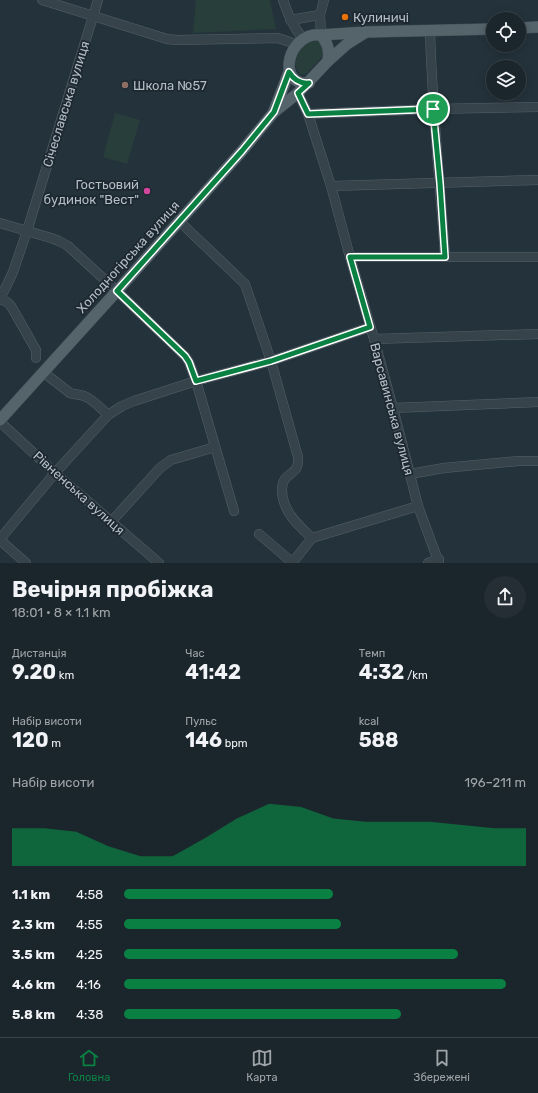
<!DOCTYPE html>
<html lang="uk">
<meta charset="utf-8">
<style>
:root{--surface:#1b262c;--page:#242e34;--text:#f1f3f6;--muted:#a0a5a9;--line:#394348;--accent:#0b8043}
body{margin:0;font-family:Rubik,sans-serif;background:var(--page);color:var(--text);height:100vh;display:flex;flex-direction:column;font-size:15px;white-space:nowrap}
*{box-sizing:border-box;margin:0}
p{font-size:13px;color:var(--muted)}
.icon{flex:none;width:22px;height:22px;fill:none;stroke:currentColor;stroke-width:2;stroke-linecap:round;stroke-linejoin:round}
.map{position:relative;height:563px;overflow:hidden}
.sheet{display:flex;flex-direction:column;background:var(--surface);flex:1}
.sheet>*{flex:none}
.fabs{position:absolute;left:486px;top:12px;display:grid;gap:8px}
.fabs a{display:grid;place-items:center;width:40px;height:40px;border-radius:50%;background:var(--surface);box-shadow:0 2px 10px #0003,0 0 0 1px var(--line);font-size:20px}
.pin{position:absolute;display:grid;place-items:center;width:34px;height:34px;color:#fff;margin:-17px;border:2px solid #fff;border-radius:50%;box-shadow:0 1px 4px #0007}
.round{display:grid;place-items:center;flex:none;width:42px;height:42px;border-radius:21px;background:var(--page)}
.headline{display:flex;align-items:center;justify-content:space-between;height:68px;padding:0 12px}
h1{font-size:22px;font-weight:700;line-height:30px}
.stats{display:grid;grid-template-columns:repeat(3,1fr);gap:6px;height:68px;padding:4px 12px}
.stats div{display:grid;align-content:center}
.stats b{font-size:20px;font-weight:700}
.stats small{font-size:11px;font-weight:400}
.stats p{font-size:11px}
.chart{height:112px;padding:8px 12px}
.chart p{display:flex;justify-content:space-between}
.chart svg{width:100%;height:72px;margin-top:4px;fill:var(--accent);opacity:.7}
ul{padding:0 12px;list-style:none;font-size:13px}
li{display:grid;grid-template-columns:64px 48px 1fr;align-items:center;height:30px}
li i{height:10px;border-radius:5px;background:var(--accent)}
.menu{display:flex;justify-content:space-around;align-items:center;height:56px;border-top:1px solid var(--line);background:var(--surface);font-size:11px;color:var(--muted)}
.menu a{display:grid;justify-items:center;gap:2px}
.menu .current{color:var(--accent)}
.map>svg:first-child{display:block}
.green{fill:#273e3b}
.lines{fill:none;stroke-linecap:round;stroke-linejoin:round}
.minor-casing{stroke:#556169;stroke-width:10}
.major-casing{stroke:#434f57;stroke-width:12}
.minor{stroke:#37434b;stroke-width:9}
.major{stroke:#55636b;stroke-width:11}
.route-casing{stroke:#fff;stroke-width:8}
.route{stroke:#0b8043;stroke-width:5}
.food-dot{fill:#e8710a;stroke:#1d2830;stroke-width:1.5}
.education-dot{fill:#8d6e63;stroke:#1d2830;stroke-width:1.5}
.hotel-dot{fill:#d1479c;stroke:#1d2830;stroke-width:1.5}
.labels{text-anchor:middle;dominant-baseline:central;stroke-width:3.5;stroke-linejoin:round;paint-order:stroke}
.poi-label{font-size:13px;fill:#b3bec7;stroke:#1d2830;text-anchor:start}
.street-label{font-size:13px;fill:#b3bec7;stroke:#1d2830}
</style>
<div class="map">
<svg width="538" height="563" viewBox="0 0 538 563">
<rect width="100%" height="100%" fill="#24323b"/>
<g class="green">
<polygon points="196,0 270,0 276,29 193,33"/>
<polygon points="318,39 324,45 324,55 307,73 304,75 300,74 296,68 295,63 300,49 308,41"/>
<polygon points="115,113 140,120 127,164 103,157"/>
</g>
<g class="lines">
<g class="minor-casing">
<g id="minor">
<polyline points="42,0 167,39 177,40 278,38 290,42 296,45"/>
<path d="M283,0C288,14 293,27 303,39"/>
<polyline points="290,20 320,15"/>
<path d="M430,31C432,106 440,182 445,257"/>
<polyline points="321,35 320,15 324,0"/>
<polyline points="298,93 308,114 331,186 350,257 374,339 393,408 418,506 439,563"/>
<polyline points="308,114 433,109 538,107"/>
<polyline points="331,186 538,180"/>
<path d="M179,221L245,284L271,361L298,457C299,472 293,470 285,479C282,483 282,487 282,491C283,512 298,525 312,538"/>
<polyline points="0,223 51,238 59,241 68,246 117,291 185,356 189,362 196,381 234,511"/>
<polyline points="350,257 538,257"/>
<polyline points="0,297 5,289 13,272 27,231 98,0"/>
<polyline points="0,299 7,302 11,306 36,350 36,358"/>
<polyline points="374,339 538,334"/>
<path d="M43,372L70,393C75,395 79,394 84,396C91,398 102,409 108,415"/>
<polyline points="393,408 538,402"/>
<polyline points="0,422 55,473 159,563"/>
<polyline points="410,474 444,468 519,461 538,461"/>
<polyline points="111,522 160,468 171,460 215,447"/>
<polyline points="259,534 293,563"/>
<polyline points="0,539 55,473 108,415 122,406 134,401 196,381 271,361 370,327"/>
<polyline points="0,540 26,563"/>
<polyline points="292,563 312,538 418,506"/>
<polyline points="428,563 439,559"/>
</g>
</g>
<g class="major-casing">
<g id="major">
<polyline points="519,28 538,27"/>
<path d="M321,35C328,44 330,50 328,61"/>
<path d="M309,83C275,86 288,31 321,35L366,32L493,29"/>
<polyline points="274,111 289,72"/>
<polyline points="0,420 117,291 242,151 274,112 298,93 328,61 347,44 366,32"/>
</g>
</g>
<use href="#minor" class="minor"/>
<use href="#major" class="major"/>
</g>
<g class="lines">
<g class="route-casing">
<path id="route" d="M289,72C294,80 300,84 309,83L298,93L308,114L433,109L440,183L445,257H350L370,327L271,361L196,381L189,362L185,356L117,291L242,151L274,112Z"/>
</g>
<use href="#route" class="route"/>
</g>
<circle class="food-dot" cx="345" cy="17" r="4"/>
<circle class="education-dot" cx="125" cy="85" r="4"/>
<circle class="hotel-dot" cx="147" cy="191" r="4"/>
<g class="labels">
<g class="poi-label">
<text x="353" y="17">Кулиничі</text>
<text x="133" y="85">Школа №57</text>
<text x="139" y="184" text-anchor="end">Гостьовий<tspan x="139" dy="15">будинок "Вест"</tspan></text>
</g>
<g class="street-label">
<text transform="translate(66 104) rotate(-73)">Січеславська вулиця</text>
<text transform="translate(128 257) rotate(-48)">Холодногірська вулиця</text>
<text transform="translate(392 409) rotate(75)">Варсавинська вулиця</text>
<text transform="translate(79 493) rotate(42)">Рівненська вулиця</text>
</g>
</g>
</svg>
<div class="fabs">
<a><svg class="icon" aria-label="locate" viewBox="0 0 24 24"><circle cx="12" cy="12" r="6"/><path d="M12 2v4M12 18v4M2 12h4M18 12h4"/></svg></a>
<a><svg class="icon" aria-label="layers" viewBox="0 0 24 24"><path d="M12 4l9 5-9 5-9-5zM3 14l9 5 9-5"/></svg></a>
</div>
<div class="pin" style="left:433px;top:109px;background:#1e9e55"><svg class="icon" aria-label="arrive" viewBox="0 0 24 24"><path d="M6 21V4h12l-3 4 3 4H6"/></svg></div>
</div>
<section class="sheet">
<div class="headline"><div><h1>Вечірня пробіжка</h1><p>18:01 · 8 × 1.1 km</p></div><a class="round"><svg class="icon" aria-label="share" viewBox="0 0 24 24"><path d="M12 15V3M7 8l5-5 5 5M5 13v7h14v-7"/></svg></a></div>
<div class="stats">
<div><p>Дистанція</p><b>9.20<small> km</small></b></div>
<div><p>Час</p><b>41:42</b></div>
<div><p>Темп</p><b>4:32<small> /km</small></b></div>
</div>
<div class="stats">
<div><p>Набір висоти</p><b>120<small> m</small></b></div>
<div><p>Пульс</p><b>146<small> bpm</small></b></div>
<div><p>kcal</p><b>588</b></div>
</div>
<div class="chart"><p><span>Набір висоти</span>196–211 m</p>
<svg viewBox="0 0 160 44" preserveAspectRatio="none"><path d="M0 44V21L10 21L20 23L30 32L40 38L50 38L60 27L70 15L80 6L90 8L100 15L110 17L120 17L130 17L140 19L150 21L160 21V44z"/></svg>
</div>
<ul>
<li><b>1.1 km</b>4:58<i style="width:52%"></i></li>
<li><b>2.3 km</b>4:55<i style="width:54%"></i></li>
<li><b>3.5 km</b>4:25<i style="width:83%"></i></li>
<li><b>4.6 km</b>4:16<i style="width:95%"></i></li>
<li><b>5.8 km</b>4:38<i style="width:69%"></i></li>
</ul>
</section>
<nav class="menu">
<a class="current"><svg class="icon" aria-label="home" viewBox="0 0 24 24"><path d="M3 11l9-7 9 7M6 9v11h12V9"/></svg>Головна</a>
<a><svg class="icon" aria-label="map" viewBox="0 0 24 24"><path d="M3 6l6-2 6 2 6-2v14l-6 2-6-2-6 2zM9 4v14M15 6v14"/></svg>Карта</a>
<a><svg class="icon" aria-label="saved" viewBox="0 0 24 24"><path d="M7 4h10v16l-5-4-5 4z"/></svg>Збережені</a>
</nav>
